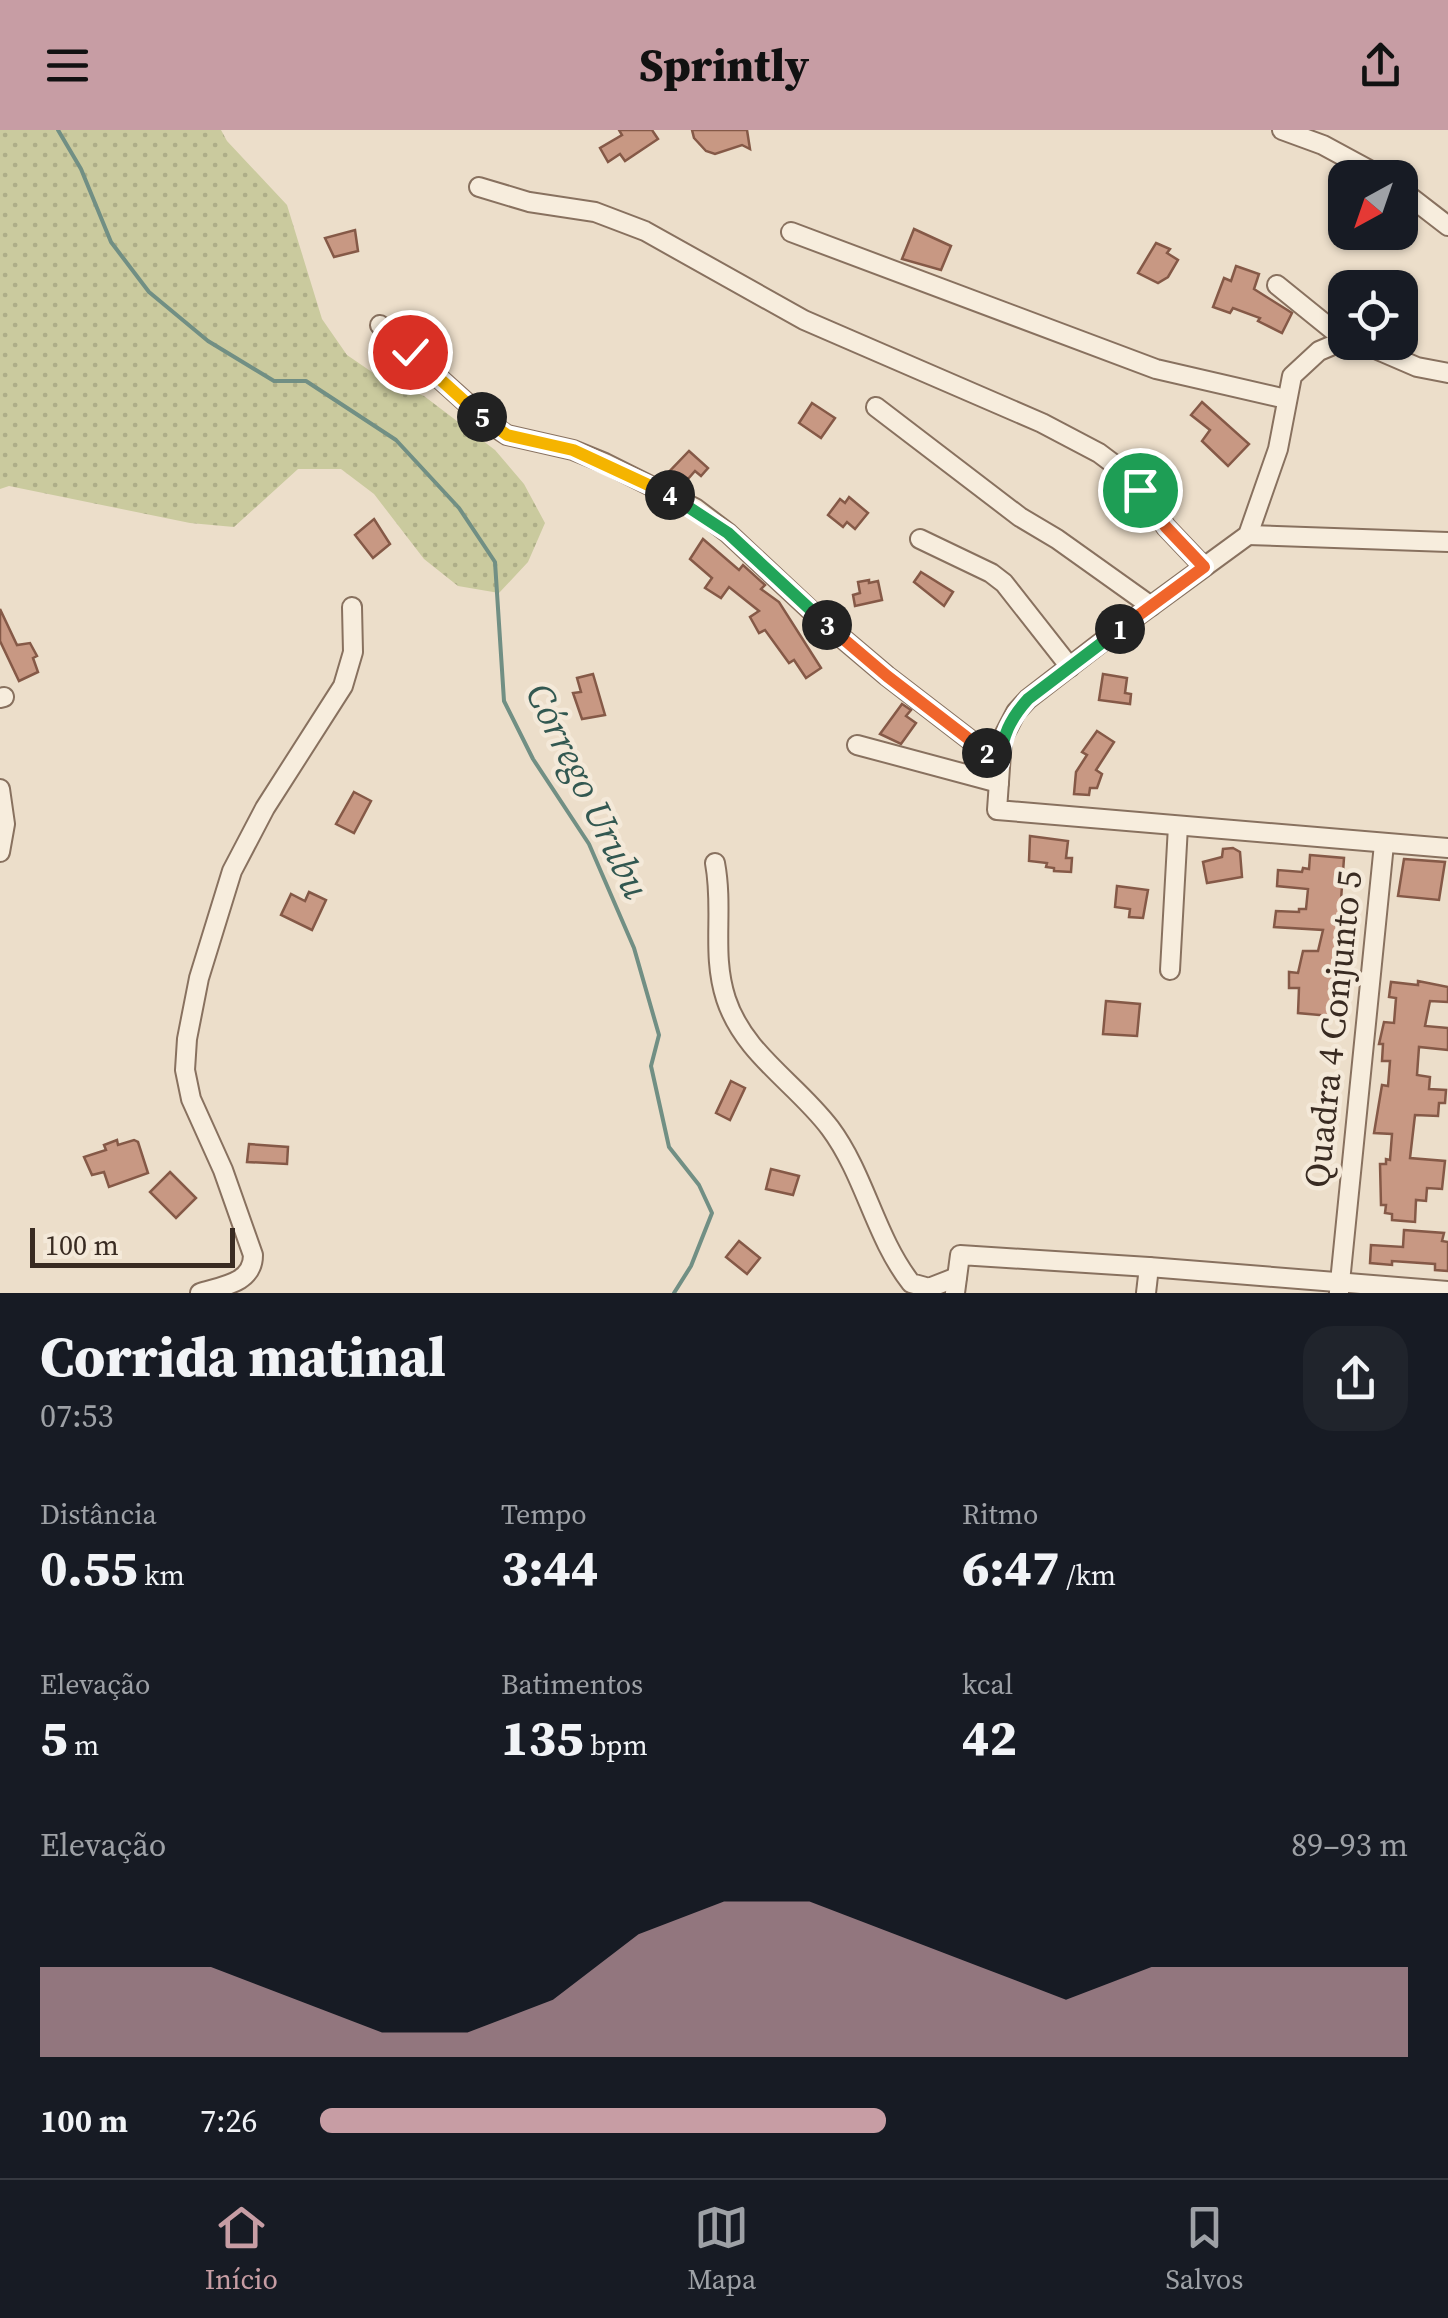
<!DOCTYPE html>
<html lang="pt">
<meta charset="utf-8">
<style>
:root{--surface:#171b24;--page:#20242c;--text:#f1f3f6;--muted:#9ea1a6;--line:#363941;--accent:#c79da4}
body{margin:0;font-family:"Source Serif 4",serif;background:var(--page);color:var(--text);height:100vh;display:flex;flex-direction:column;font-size:38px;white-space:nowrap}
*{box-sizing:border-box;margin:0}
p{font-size:32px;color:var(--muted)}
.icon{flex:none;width:55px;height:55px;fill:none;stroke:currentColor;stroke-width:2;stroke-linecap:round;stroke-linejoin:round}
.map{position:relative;height:1163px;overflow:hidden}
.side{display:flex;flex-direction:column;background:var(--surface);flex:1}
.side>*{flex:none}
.needle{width:65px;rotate:220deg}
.tools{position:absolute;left:1328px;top:30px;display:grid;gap:20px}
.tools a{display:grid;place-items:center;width:90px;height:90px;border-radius:20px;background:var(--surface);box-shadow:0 2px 8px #0004;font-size:50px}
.scale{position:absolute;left:30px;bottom:25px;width:205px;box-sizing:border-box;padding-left:10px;border:5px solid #392b22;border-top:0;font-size:28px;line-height:35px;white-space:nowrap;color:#392b22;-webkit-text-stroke:8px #f4e9d9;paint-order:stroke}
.pin{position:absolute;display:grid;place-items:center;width:85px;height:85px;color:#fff;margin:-42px;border:5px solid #fff;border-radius:50%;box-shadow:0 2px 10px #0007}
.km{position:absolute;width:50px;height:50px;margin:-25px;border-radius:50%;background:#222;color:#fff;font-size:28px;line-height:50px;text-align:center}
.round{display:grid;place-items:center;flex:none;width:105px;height:105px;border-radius:30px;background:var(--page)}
.head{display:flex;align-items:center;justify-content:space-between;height:170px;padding:0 40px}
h1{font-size:55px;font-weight:800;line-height:75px}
.stats{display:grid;grid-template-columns:repeat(3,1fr);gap:15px;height:170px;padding:10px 40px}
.stats div{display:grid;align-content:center}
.stats b{font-size:50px;font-weight:800}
.stats small{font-size:28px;font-weight:400}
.stats p{font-size:28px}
.chart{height:280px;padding:20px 40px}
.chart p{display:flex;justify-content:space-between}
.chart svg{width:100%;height:180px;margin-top:10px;fill:var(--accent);opacity:.7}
ul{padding:0 40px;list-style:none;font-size:32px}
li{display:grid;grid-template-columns:160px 120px 1fr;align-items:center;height:75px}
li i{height:25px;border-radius:12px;background:var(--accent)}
header{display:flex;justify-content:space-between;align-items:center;height:130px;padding:0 40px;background:var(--accent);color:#111;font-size:45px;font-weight:800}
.dock{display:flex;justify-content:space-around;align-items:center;height:140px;border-top:2px solid var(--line);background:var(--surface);font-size:28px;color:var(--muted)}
.dock a{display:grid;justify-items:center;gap:5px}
.dock .active{color:var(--accent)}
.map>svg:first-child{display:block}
.grass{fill:url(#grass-dots)}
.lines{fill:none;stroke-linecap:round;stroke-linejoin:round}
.stream{stroke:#718f84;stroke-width:4}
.building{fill:#c89883;stroke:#855947;stroke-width:2.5}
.minor-casing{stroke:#88715f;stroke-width:22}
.minor{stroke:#f7eddd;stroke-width:18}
.split-1-casing{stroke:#fff;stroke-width:20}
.split-2-casing{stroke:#fff;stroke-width:20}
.split-3-casing{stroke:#fff;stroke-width:20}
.split-4-casing{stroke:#fff;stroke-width:20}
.split-5-casing{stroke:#fff;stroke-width:20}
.split-6-casing{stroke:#fff;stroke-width:20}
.split-1{stroke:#f0652b;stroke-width:12}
.split-2{stroke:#22a559;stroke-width:12}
.split-3{stroke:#f0652b;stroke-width:12}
.split-4{stroke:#22a559;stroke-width:12}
.split-5{stroke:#f5b400;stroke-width:12}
.split-6{stroke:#f5b400;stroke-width:12}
.labels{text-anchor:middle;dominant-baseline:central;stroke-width:9;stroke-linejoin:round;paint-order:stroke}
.street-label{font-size:35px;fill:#392b22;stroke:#f4e9d9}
.water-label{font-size:38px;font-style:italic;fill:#325851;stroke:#f4e9d9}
</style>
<header><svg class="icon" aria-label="menu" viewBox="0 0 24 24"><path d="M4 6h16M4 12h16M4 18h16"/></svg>Sprintly<svg class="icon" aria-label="share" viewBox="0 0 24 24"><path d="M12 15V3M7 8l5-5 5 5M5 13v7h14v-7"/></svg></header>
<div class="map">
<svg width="1448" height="1163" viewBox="0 0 1448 1163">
<defs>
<pattern id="grass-dots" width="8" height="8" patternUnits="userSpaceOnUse" patternTransform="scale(2.5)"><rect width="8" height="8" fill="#caca9e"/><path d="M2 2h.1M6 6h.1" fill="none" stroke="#aeae88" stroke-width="1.8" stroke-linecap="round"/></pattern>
</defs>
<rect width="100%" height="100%" fill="#ecdeca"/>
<polygon class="grass" points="0,0 221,0 227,11 287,75 322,189 347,225 385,251 424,266 495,320 524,354 545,393 528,432 499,463 458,456 424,429 374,364 341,339 298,339 234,397 190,393 9,356 0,359"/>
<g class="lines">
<polyline class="stream" points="58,0 81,39 111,112 149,162 208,211 274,251 306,251 396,310 459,378 495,432 504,571 533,629 589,714 634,818 659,905 651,936 669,1017 699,1055 712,1083 691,1136 674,1163"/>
</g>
<g class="building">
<polygon points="619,0 652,0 658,9 625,31 620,24 608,32 600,18 622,5"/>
<polygon points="692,0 747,0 750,19 742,15 715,24 706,21 694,8"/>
<polygon points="914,99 951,116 941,140 902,129"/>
<polygon points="355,100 358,121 334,127 325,108"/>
<polygon points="1156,113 1170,119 1167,123 1178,130 1168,147 1158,153 1138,143"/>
<polygon points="1236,136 1259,144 1254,159 1292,183 1282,203 1258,191 1260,188 1233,178 1230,183 1213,177 1224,148 1231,151"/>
<polygon points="1202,272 1249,314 1228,336 1202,311 1210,300 1191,285"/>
<polygon points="812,273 835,288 821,308 799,293"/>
<polygon points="689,321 708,338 701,346 695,341 681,357 666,345"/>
<polygon points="849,367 868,383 855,399 847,392 843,397 828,385 840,369 845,373"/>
<polygon points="374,389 390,414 373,428 355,405"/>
<polygon points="703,409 739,440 743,435 765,455 761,459 779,472 821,538 806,548 794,530 789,533 765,500 759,503 750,487 759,481 729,457 721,468 705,458 712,448 690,429"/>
<polygon points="921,442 953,462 944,476 914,452"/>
<polygon points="869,450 869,453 878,451 882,470 855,476 853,465 860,463 858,452"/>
<polygon points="0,479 17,515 30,513 37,526 33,528 38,542 19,551 0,511"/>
<polygon points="593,544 605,585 582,589 573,563 581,562 577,548"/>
<polygon points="1103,544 1127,548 1125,563 1131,564 1130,574 1099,570"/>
<polygon points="902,574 911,580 906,586 916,593 901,614 880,604"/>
<polygon points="1097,601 1114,612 1096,640 1102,644 1097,658 1090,658 1089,665 1074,664 1076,642 1087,625 1082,622"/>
<polygon points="354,662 371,671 354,703 336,694"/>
<polygon points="1030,706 1068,711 1066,728 1072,728 1071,742 1054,741 1054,738 1046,737 1047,733 1029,731"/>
<polygon points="1233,718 1240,722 1242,747 1207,753 1203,732 1222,727 1223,719"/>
<polygon points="1310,725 1344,728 1335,854 1340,855 1338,867 1331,867 1330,886 1298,883 1299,858 1289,858 1289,842 1298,843 1303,821 1318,821 1323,800 1274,797 1276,781 1299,782 1299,779 1306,779 1308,759 1277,756 1278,740 1302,742 1303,738 1309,739"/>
<polygon points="1404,729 1445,732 1439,770 1398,766"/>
<polygon points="1117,756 1148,760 1143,788 1129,787 1130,779 1115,777"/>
<polygon points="309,762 326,770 312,800 281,785 291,764 305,771"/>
<polygon points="1418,851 1448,857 1448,872 1430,871 1425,896 1448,898 1448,920 1419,917 1417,945 1430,947 1429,959 1446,960 1445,973 1439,973 1438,986 1415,985 1410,1028 1445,1031 1442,1059 1427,1058 1426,1071 1416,1070 1415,1092 1392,1090 1392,1084 1385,1083 1386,1075 1381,1075 1380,1034 1386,1034 1386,1029 1390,1030 1392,1004 1374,1003 1382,955 1388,956 1390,931 1382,931 1383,914 1379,914 1384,892 1394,893 1396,868 1389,867 1391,852 1418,855"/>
<polygon points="1106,871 1140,874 1137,906 1103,904"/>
<polygon points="731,951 745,958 730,990 716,983"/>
<polygon points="117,1010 118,1015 134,1010 138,1012 148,1043 109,1057 104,1042 92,1045 84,1027 106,1020 104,1015"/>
<polygon points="249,1014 288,1017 287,1034 247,1032"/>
<polygon points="771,1039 799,1046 793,1065 766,1059"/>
<polygon points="170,1042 196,1068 176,1088 150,1062"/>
<polygon points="1404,1100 1444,1103 1442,1111 1448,1112 1448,1141 1435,1140 1435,1134 1392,1131 1392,1135 1370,1133 1371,1115 1403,1117"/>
<polygon points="739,1111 760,1128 747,1144 726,1127"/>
</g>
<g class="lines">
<g class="minor-casing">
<g id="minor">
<polyline points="1282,0 1323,15 1384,48"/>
<polyline points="479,57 529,72 595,82 645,101 804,190 1042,293 1099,323 1131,347 1166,397 1204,437"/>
<polyline points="1400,59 1448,96"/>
<polyline points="791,102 1156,239 1286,269"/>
<polyline points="1277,155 1345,210"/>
<polyline points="380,195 490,294 507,305 573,320 605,333 695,378 728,403 822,491 887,546 1000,633"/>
<polyline points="1345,210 1319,221 1292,246 1278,319 1248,405 1103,511 1028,569 1016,582 1002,609 997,680 1448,718"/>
<polyline points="1359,212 1417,237 1448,243"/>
<polyline points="876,277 1020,387 1057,409 1151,476"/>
<polyline points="1248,405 1448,412"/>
<polyline points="920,409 991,443 1004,453 1070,537"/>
<polyline points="0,568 4,567"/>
<polyline points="857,615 999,653"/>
<polyline points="0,659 5,694 0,722"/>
<path d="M715,733C724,781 711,823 726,869C744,924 796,953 830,998C865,1045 875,1107 911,1153L929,1158L957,1147"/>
<polyline points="1170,840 1178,696"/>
<polyline points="1339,1162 1384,714"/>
<path d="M200,1163C223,1156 253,1153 253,1125L223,1040L191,969L185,940L187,909L199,848L232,741L265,678L343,556L353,522L352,477"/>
<polyline points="955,1163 960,1125 1149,1137 1448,1161"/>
<polyline points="1146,1163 1149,1137"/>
</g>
</g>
<use href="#minor" class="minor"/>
</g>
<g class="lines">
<g class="split-1-casing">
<polyline id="split-1" points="1120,499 1204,437 1166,397 1140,360"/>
</g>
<g class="split-2-casing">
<path id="split-2" d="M987,623L1000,633C1002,606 1010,589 1028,569L1120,499"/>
</g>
<g class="split-3-casing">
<polyline id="split-3" points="827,495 887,546 987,623"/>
</g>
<g class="split-4-casing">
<polyline id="split-4" points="670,365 728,403 827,495"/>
</g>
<g class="split-5-casing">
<polyline id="split-5" points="482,287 507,305 573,320 670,365"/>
</g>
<g class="split-6-casing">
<polyline id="split-6" points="410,222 482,287"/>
</g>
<use href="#split-1" class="split-1"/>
<use href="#split-2" class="split-2"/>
<use href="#split-3" class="split-3"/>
<use href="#split-4" class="split-4"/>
<use href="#split-5" class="split-5"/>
<use href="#split-6" class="split-6"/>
</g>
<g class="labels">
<g class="street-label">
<text transform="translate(1333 899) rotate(-84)">Quadra 4 Conjunto 5</text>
</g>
<g class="water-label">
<text transform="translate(588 661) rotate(64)">Córrego Urubu</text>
</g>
</g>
</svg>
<div class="tools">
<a><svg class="needle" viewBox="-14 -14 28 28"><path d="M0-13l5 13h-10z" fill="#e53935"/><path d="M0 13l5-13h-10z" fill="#9ea1a6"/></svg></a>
<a><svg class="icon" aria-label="locate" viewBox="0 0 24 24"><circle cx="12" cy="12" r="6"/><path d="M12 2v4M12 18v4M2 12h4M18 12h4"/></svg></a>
</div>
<div class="scale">100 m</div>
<div class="pin" style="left:1140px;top:360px;background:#1e9e55"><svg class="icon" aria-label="arrive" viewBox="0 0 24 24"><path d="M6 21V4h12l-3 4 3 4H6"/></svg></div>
<div class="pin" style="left:410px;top:222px;background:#d93025"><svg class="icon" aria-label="check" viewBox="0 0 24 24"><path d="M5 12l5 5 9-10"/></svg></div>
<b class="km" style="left:1120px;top:499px">1</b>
<b class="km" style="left:987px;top:623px">2</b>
<b class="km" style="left:827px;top:495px">3</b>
<b class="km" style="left:670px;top:365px">4</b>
<b class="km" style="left:482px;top:287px">5</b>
</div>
<section class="side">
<div class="head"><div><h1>Corrida matinal</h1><p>07:53</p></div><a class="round"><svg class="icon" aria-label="share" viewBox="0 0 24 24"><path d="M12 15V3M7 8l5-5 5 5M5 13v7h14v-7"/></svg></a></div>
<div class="stats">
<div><p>Distância</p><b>0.55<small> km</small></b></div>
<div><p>Tempo</p><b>3:44</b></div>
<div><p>Ritmo</p><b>6:47<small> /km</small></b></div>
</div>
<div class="stats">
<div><p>Elevação</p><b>5<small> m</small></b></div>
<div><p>Batimentos</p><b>135<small> bpm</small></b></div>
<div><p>kcal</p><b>42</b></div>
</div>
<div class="chart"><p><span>Elevação</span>89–93 m</p>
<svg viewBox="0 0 160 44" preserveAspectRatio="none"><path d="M0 44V22L10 22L20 22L30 30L40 38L50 38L60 30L70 14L80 6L90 6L100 14L110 22L120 30L130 22L140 22L150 22L160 22V44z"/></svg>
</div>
<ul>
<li><b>100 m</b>7:26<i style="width:52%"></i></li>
</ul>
</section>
<nav class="dock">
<a class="active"><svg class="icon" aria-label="home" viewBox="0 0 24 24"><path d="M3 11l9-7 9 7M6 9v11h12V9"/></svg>Início</a>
<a><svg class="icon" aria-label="map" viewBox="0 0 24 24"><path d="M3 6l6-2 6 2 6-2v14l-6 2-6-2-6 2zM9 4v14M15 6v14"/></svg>Mapa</a>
<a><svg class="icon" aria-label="saved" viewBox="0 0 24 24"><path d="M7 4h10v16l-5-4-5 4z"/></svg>Salvos</a>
</nav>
